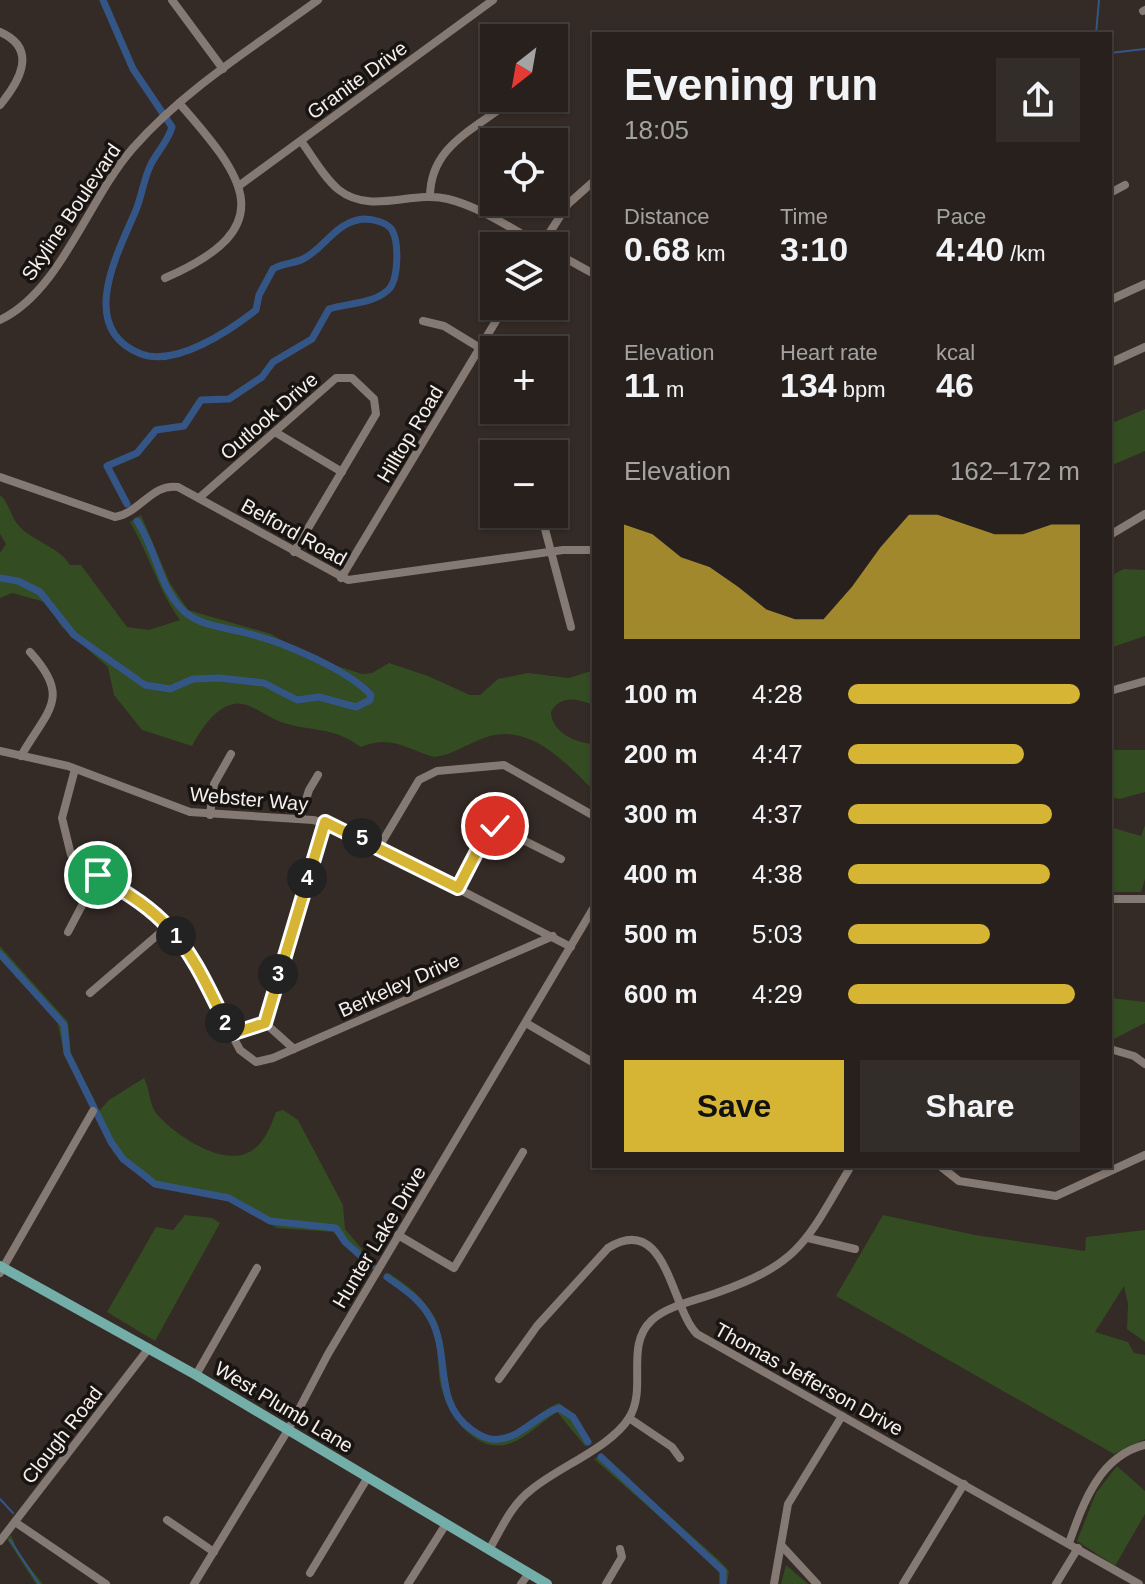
<!DOCTYPE html>
<meta charset="utf-8">
<style>
:root{--surface:#27201c;--page:#332d29;--text:#f1f3f6;--muted:#a4a3a3;--line:#433e3b;--accent:#d6b534}
body{margin:0;font-family:Helvetica,sans-serif;background:var(--page);color:var(--text);height:100vh;display:flex;flex-direction:column;font-size:30px;white-space:nowrap}
*{box-sizing:border-box;margin:0}
p{font-size:26px;color:var(--muted)}
.icon{flex:none;width:44px;height:44px;fill:none;stroke:currentColor;stroke-width:2;stroke-linecap:round;stroke-linejoin:round}
.map{position:relative;flex:1;overflow:hidden}
.drawer{position:absolute;left:592px;top:32px;width:520px;height:1136px;display:flex;flex-direction:column;background:var(--surface);border-radius:0px;box-shadow:0 2px 6px #0004,0 0 0 2px var(--line)}
.drawer>*{flex:none}
.needle{width:52px;rotate:211deg}
.fabs{position:absolute;left:480px;top:24px;display:grid;gap:16px}
.fabs a{display:grid;place-items:center;width:88px;height:88px;border-radius:0px;background:var(--surface);box-shadow:0 2px 6px #0004,0 0 0 2px var(--line);font-size:40px}
.pin{position:absolute;display:grid;place-items:center;width:68px;height:68px;color:#fff;margin:-34px;border:4px solid #fff;border-radius:50%;box-shadow:0 2px 8px #0007}
.km{position:absolute;width:40px;height:40px;margin:-20px;border-radius:50%;background:#222;color:#fff;font-size:22px;line-height:40px;text-align:center}
.round{display:grid;place-items:center;flex:none;width:84px;height:84px;border-radius:0px;background:var(--page)}
.overview{display:flex;align-items:center;justify-content:space-between;height:136px;padding:0 32px}
h1{font-size:44px;font-weight:700;line-height:60px}
.metrics{display:grid;grid-template-columns:repeat(3,1fr);gap:12px;height:136px;padding:8px 32px}
.metrics div{display:grid;align-content:center}
.metrics b{font-size:34px;font-weight:700}
.metrics small{font-size:22px;font-weight:400}
.metrics p{font-size:22px}
.chart{height:224px;padding:16px 32px}
.chart p{display:flex;justify-content:space-between}
.chart svg{width:100%;height:144px;margin-top:8px;fill:var(--accent);opacity:.7}
.action{display:flex;gap:16px;margin-top:auto;padding:16px 32px}
.action a{flex:1;height:92px;border-radius:0px;background:var(--accent);color:#111;font-size:32px;font-weight:700;line-height:92px;text-align:center}
.action a+a{background:var(--page);color:var(--text)}
ul{padding:0 32px;list-style:none;font-size:26px}
li{display:grid;grid-template-columns:128px 96px 1fr;align-items:center;height:60px}
li i{height:20px;border-radius:10px;background:var(--accent)}
.map>svg:first-child{display:block}
.green{fill:#334c21}
.lines{fill:none;stroke-linecap:round;stroke-linejoin:round}
.stream{stroke:#345687;stroke-width:2}
.canal{stroke:#345687;stroke-width:7}
.minor{stroke:#847973;stroke-width:8}
.major{stroke:#73aea9;stroke-width:10}
.route-casing{stroke:#fff;stroke-width:16}
.route{stroke:#d6b534;stroke-width:10}
.labels{text-anchor:middle;dominant-baseline:central;stroke-width:7;stroke-linejoin:round;paint-order:stroke}
.street-label{font-size:20px;fill:#f6f0ed;stroke:#181412}
</style>
<div class="map">
<svg width="1145" height="1584" viewBox="0 0 1145 1584">
<rect width="100%" height="100%" fill="#342a26"/>
<g class="green">
<polygon points="1145,409 1145,451 1110,466 1110,424"/>
<path d="M0,495C11,505 10,517 20,527C35,542 59,547 70,565H81L127,627L149,630L180,620C158,590 149,554 130,522L141,515L170,583L188,610L271,634L313,658L362,674L372,673L389,663L428,676L470,695H480L498,679L528,673L569,678L594,670V705C578,699 561,694 551,712C552,733 576,743 594,744V791C566,763 531,723 487,737C468,743 453,755 434,757C406,749 391,734 361,747C328,723 306,734 274,719C262,714 248,701 234,704C214,708 201,730 192,746L142,730L114,695L108,667L62,627L45,602L12,593L0,598V553L6,544L0,534Z"/>
<polygon points="1124,569 1145,570 1145,636 1110,648 1110,576"/>
<polygon points="1110,750 1145,750 1145,792 1120,799 1110,797"/>
<polygon points="1145,825 1145,879 1141,892 1110,892 1110,827 1141,836"/>
<polygon points="0,946 68,1022 71,1056 95,1101 90,1107 64,1053 57,1020 16,977 0,956"/>
<polygon points="1110,998 1145,1002 1145,1023 1110,1041"/>
<path d="M144,1078C150,1089 149,1104 156,1113C174,1135 227,1171 254,1149C265,1141 271,1125 276,1112L283,1110L298,1120L343,1205L345,1229L375,1264L372,1269L333,1232L277,1228L229,1201L153,1186L114,1153L96,1114L109,1100Z"/>
<polygon points="185,1215 212,1218 220,1223 155,1341 107,1312 156,1227 173,1230"/>
<polygon points="883,1215 975,1235 1085,1251 1086,1237 1145,1230 1145,1342 1127,1329 1128,1304 1124,1286 1095,1332 1128,1342 1134,1353 1145,1355 1145,1439 1114,1454 836,1296"/>
<path d="M389,1273C409,1286 425,1299 436,1320C451,1351 439,1446 501,1438C524,1435 538,1410 559,1403L572,1413L591,1442L585,1446L557,1412C541,1422 524,1441 505,1445C471,1451 445,1410 440,1382C437,1365 439,1343 432,1327C423,1305 404,1292 385,1279Z"/>
<polygon points="601,1455 720,1561 729,1571 727,1584 722,1584 721,1571 594,1459"/>
<polygon points="1117,1466 1145,1491 1145,1514 1115,1566 1077,1541 1096,1493"/>
<polygon points="11,1535 19,1554 43,1584 36,1584 7,1539"/>
<polygon points="786,1565 808,1584 781,1584"/>
</g>
<g class="lines">
<g class="stream">
<polyline points="1096,34 1099,0"/>
<polyline points="1110,53 1145,49"/>
<polyline points="0,1499 13,1513"/>
<polyline points="10,1540 39,1584"/>
</g>
<g class="canal">
<path d="M103,0L133,69L172,127C168,141 158,151 151,164C144,178 142,195 136,210C118,253 76,328 141,354C176,367 229,331 256,310L259,295L273,269C282,263 293,264 303,259C325,248 336,221 364,219C372,219 387,222 392,230C399,242 399,280 388,290C373,304 348,303 329,309L312,339L273,362L262,377L229,399L201,400L184,426L156,430L137,453L107,466L127,504"/>
<path d="M0,578L18,581L40,592L74,635L145,685L170,689L193,679L219,678L264,683L297,700L319,697L356,707L370,700L371,695C348,670 283,642 250,634C230,628 203,627 186,613C159,590 157,550 137,521"/>
<polyline points="0,954 64,1025 67,1053 111,1142 123,1159 145,1176 155,1184 229,1198 270,1221 336,1228 345,1242 372,1266"/>
<path d="M387,1277C405,1290 420,1299 431,1319C451,1356 432,1402 472,1430C480,1436 489,1441 500,1439C523,1436 538,1414 559,1408L573,1417L588,1442"/>
<polyline points="601,1457 723,1571 723,1584"/>
</g>
<g class="minor">
<polyline points="172,0 223,69"/>
<polyline points="1143,11 1145,10"/>
<path d="M0,32C39,49 19,82 0,105"/>
<path d="M301,141C313,157 324,178 339,190C371,215 412,190 448,199C481,207 513,230 543,246"/>
<polyline points="240,185 493,0"/>
<polyline points="1110,193 1125,185"/>
<path d="M430,197C430,150 467,133 501,108"/>
<polyline points="541,246 568,204 594,181"/>
<polyline points="554,252 594,274"/>
<path d="M165,278C283,227 245,178 179,103"/>
<polyline points="1110,300 1145,284"/>
<path d="M0,320C61,291 88,199 133,148C185,89 255,46 318,0"/>
<polyline points="423,321 444,326 480,348"/>
<polyline points="1110,363 1145,347"/>
<polyline points="275,432 342,472"/>
<path d="M0,477L115,517C140,513 152,483 178,487L348,580L563,550H594"/>
<polyline points="199,498 336,378 352,378 374,399 376,414 294,552"/>
<polyline points="541,514 571,627"/>
<polyline points="1110,535 1145,514"/>
<polyline points="341,578 505,306"/>
<polyline points="1110,691 1145,681"/>
<polyline points="0,751 68,766 190,812 313,820 334,825 571,947"/>
<path d="M21,756C48,709 72,698 30,652"/>
<polyline points="75,769 62,818 71,855 145,905 171,929 189,954 240,1050 256,1062 273,1058 553,936"/>
<polyline points="210,815 214,784 231,754"/>
<polyline points="300,819 309,790 318,775"/>
<polyline points="379,847 419,780 437,771 504,765 594,816"/>
<polyline points="458,888 488,830 495,826 561,859"/>
<polyline points="1110,899 1145,899"/>
<polyline points="68,932 98,875"/>
<polyline points="90,993 168,926"/>
<polyline points="265,1023 294,1049"/>
<polyline points="526,1023 594,1063"/>
<polyline points="231,1034 265,1023 325,822"/>
<polyline points="1110,1049 1134,1056 1145,1064"/>
<polyline points="940,1166 959,1181 1056,1196 1145,1155"/>
<polyline points="398,1235 454,1268 523,1152"/>
<polyline points="808,1238 855,1249"/>
<polyline points="0,1273 93,1111"/>
<polyline points="196,1375 257,1268"/>
<path d="M499,1379L537,1326L608,1248C667,1211 671,1309 697,1334L1139,1584"/>
<polyline points="629,1418 672,1447 680,1458"/>
<polyline points="167,1520 214,1552"/>
<polyline points="15,1522 106,1584"/>
<polyline points="0,1541 149,1348"/>
<path d="M1069,1543C1083,1504 1099,1456 1145,1445"/>
<polyline points="781,1545 817,1584"/>
<path d="M489,1550C501,1529 512,1504 531,1490C558,1467 610,1448 629,1418C648,1388 624,1346 652,1320C669,1305 698,1300 719,1292C803,1262 807,1239 851,1166"/>
<polyline points="310,1573 368,1477"/>
<polyline points="194,1584 288,1430 328,1354 594,907"/>
<polyline points="408,1584 446,1524"/>
<polyline points="521,1584 529,1573"/>
<polyline points="606,1584 622,1557 620,1549"/>
<polyline points="774,1584 788,1504 842,1416"/>
<polyline points="903,1584 964,1484"/>
<polyline points="1056,1584 1078,1548"/>
</g>
<polyline class="major" points="0,1266 196,1375 547,1584"/>
</g>
<g class="lines">
<g class="route-casing">
<path id="route" d="M98,875C123,891 148,905 168,927C196,956 213,999 231,1034L265,1023L325,822L458,888L488,830L495,826"/>
</g>
<use href="#route" class="route"/>
</g>
<g class="labels">
<g class="street-label">
<text transform="translate(357 80) rotate(-36)">Granite Drive</text>
<text transform="translate(71 212) rotate(-56)">Skyline Boulevard</text>
<text transform="translate(269 416) rotate(-41)">Outlook Drive</text>
<text transform="translate(410 434) rotate(-59)">Hilltop Road</text>
<text transform="translate(294 532) rotate(29)">Belford Road</text>
<text transform="translate(249 799) rotate(5)">Webster Way</text>
<text transform="translate(399 985) rotate(-24)">Berkeley Drive</text>
<text transform="translate(379 1237) rotate(-59)">Hunter Lake Drive</text>
<text transform="translate(809 1379) rotate(29)">Thomas Jefferson Drive</text>
<text transform="translate(284 1407) rotate(31)">West Plumb Lane</text>
<text transform="translate(62 1435) rotate(-52)">Clough Road</text>
</g>
</g>
</svg>
<div class="fabs">
<a><svg class="needle" viewBox="-14 -14 28 28"><path d="M0-13l5 13h-10z" fill="#e53935"/><path d="M0 13l5-13h-10z" fill="#a4a3a3"/></svg></a>
<a><svg class="icon" aria-label="locate" viewBox="0 0 24 24"><circle cx="12" cy="12" r="6"/><path d="M12 2v4M12 18v4M2 12h4M18 12h4"/></svg></a>
<a><svg class="icon" aria-label="layers" viewBox="0 0 24 24"><path d="M12 4l9 5-9 5-9-5zM3 14l9 5 9-5"/></svg></a>
<a>+</a>
<a>−</a>
</div>
<div class="pin" style="left:98px;top:875px;background:#1e9e55"><svg class="icon" aria-label="arrive" viewBox="0 0 24 24"><path d="M6 21V4h12l-3 4 3 4H6"/></svg></div>
<div class="pin" style="left:495px;top:826px;background:#d93025"><svg class="icon" aria-label="check" viewBox="0 0 24 24"><path d="M5 12l5 5 9-10"/></svg></div>
<b class="km" style="left:176px;top:936px">1</b>
<b class="km" style="left:225px;top:1023px">2</b>
<b class="km" style="left:278px;top:974px">3</b>
<b class="km" style="left:307px;top:878px">4</b>
<b class="km" style="left:362px;top:838px">5</b>
<section class="drawer">
<div class="overview"><div><h1>Evening run</h1><p>18:05</p></div><a class="round"><svg class="icon" aria-label="share" viewBox="0 0 24 24"><path d="M12 15V3M7 8l5-5 5 5M5 13v7h14v-7"/></svg></a></div>
<div class="metrics">
<div><p>Distance</p><b>0.68<small> km</small></b></div>
<div><p>Time</p><b>3:10</b></div>
<div><p>Pace</p><b>4:40<small> /km</small></b></div>
</div>
<div class="metrics">
<div><p>Elevation</p><b>11<small> m</small></b></div>
<div><p>Heart rate</p><b>134<small> bpm</small></b></div>
<div><p>kcal</p><b>46</b></div>
</div>
<div class="chart"><p><span>Elevation</span>162–172 m</p>
<svg viewBox="0 0 160 44" preserveAspectRatio="none"><path d="M0 44V9L10 12L20 19L30 22L40 28L50 35L60 38L70 38L80 28L90 16L100 6L110 6L120 9L130 12L140 12L150 9L160 9V44z"/></svg>
</div>
<ul>
<li><b>100 m</b>4:28<i style="width:100%"></i></li>
<li><b>200 m</b>4:47<i style="width:76%"></i></li>
<li><b>300 m</b>4:37<i style="width:88%"></i></li>
<li><b>400 m</b>4:38<i style="width:87%"></i></li>
<li><b>500 m</b>5:03<i style="width:61%"></i></li>
<li><b>600 m</b>4:29<i style="width:98%"></i></li>
</ul>
<div class="action"><a>Save</a><a>Share</a></div>
</section>
</div>
